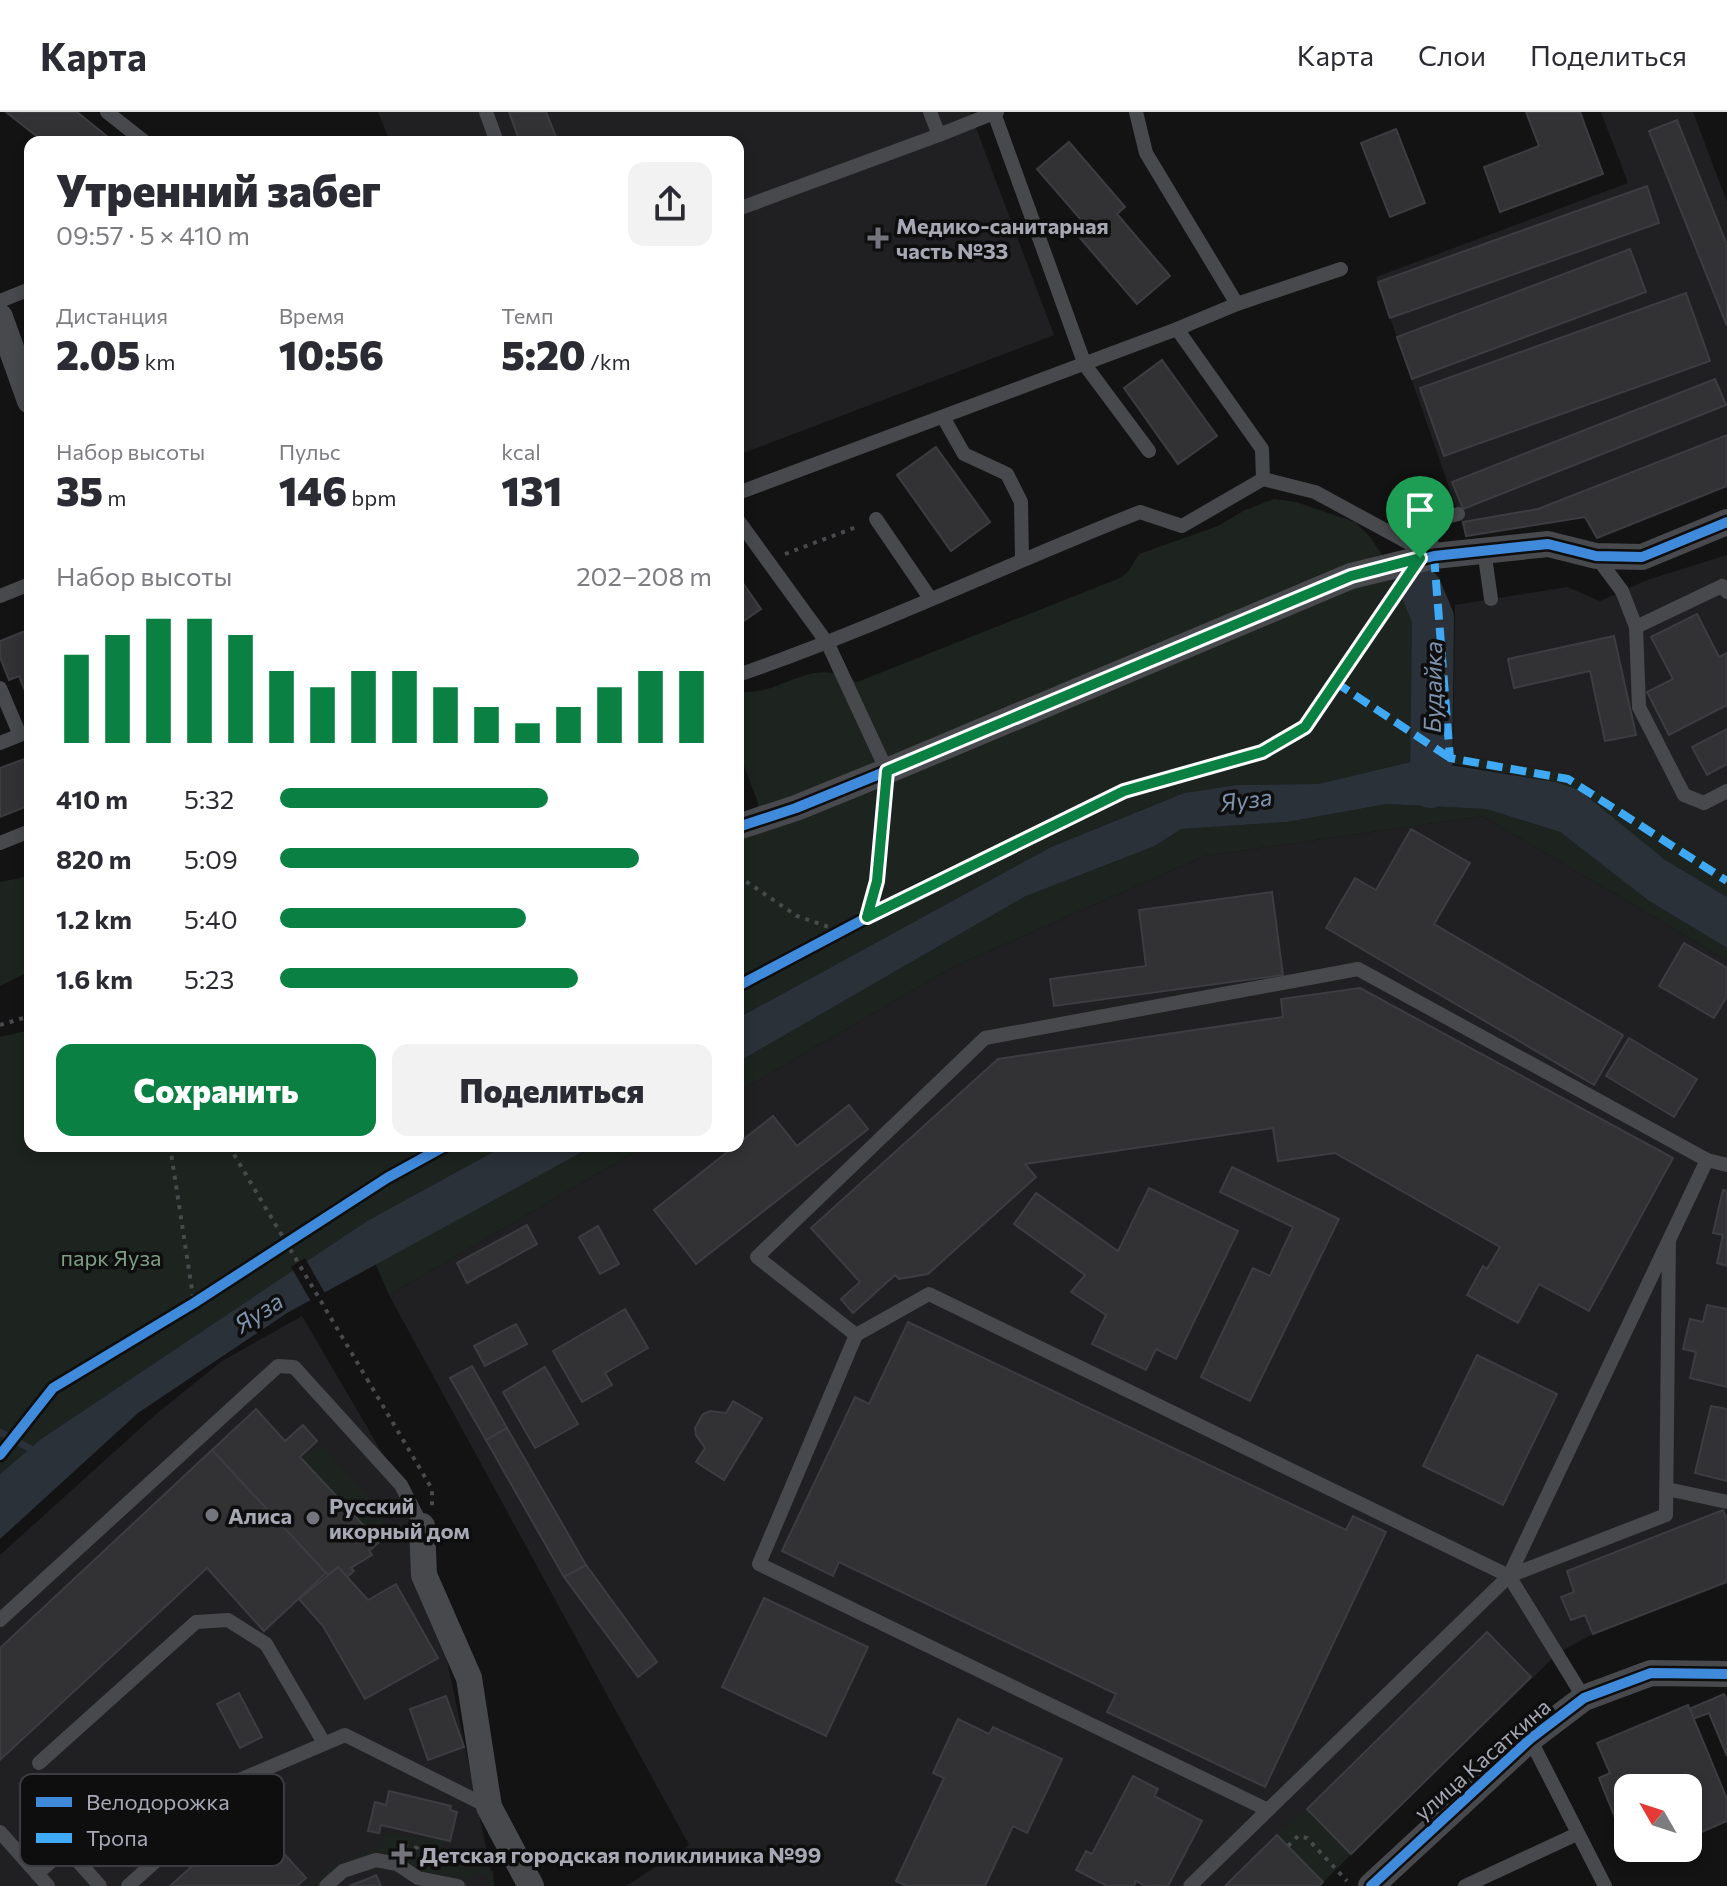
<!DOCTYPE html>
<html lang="ru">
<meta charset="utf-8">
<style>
:root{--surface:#fff;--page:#f2f2f3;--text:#2b2b33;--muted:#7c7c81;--line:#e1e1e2;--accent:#0b8043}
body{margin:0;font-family:Commissioner,sans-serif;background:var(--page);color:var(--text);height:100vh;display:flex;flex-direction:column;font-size:30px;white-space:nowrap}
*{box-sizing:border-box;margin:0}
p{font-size:26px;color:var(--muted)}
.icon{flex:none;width:44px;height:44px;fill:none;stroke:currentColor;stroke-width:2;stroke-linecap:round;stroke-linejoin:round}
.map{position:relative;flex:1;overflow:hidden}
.details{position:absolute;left:24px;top:24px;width:720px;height:1016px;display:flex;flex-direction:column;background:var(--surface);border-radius:16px;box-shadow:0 4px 12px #0003}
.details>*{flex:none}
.needle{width:52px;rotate:309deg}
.fabs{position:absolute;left:1614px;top:1662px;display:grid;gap:16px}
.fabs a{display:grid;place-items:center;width:88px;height:88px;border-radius:16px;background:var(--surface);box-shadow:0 4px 12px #0003;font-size:40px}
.pin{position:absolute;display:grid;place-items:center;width:68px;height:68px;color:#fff;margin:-82px -34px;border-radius:50% 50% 50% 0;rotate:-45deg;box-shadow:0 0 8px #0007}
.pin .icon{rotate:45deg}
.round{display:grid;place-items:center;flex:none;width:84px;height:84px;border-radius:16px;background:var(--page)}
.head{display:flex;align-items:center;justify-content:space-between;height:136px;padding:0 32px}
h1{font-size:44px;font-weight:800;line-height:60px}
.stats{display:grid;grid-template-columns:repeat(3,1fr);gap:12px;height:136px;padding:8px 32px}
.stats div{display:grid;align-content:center}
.stats b{font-size:40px;font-weight:800}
.stats small{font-size:22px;font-weight:400}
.stats p{font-size:22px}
.chart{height:224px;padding:16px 32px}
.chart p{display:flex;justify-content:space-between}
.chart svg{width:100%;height:144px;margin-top:8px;stroke:var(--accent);stroke-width:6}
.primary-button{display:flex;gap:16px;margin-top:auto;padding:16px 32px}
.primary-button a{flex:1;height:92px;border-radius:16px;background:var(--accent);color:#fff;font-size:32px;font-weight:800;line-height:92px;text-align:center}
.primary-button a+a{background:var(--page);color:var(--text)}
ul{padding:0 32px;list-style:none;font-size:26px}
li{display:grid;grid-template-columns:128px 96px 1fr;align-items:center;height:60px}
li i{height:20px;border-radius:10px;background:var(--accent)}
header{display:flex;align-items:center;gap:48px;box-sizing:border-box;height:112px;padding:0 40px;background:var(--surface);border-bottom:2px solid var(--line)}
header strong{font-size:38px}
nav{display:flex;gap:44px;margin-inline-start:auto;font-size:28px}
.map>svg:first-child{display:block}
.built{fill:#202022}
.green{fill:#1d241f}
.water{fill:#2b3138}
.pier{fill:#131314}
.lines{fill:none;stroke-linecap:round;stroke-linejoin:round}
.stream{stroke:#2b3138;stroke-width:7}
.river{stroke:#2b3138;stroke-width:42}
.building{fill:#323235;stroke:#3c3d40;stroke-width:2}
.path{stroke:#494a4e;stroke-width:4;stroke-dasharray:4 6;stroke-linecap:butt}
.service{stroke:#48494c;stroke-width:14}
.minor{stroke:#48494c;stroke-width:26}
.path-bridge{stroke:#494a4e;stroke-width:4;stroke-dasharray:4 6;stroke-linecap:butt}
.quiet{stroke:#3fa9f5;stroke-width:8;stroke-dasharray:16 8;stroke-linecap:butt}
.cycleway-casing{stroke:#0e0e0f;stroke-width:15}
.cycleway{stroke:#408adc;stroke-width:10}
.route-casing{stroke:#fff;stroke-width:16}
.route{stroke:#0b8043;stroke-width:10}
.poi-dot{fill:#73747c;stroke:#0e0e0f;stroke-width:3}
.labels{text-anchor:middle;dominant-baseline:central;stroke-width:7;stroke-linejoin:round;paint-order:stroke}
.poi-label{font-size:22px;font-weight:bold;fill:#a6a8b4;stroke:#0e0e0f;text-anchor:start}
.park-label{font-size:22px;fill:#7e9d83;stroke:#0e0e0f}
.street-label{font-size:22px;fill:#a6a8b4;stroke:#0e0e0f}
.water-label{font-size:24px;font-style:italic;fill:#7f92ac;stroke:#0e0e0f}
.key{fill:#0e0e0f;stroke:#3c3c41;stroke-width:2}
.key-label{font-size:22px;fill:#a6a8b4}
</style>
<header>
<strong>Карта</strong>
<nav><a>Карта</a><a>Слои</a><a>Поделиться</a></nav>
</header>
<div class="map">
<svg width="1727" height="1774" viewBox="0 0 1727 1774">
<rect width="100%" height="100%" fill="#131314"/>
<g class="built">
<polygon points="378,0 970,0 1054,223 738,343 738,30 390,30"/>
<polygon points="1601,0 1693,0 1727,90 1727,374 1597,426 1585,405 1466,424 1376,165 1628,71"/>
<polygon points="1727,443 1727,761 1571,662 1453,642 1455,493 1567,475 1600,489 1647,468"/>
<polygon points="1483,704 1727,848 1727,1470 1593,1522 1558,1541 1319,1774 626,1774 689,1733 389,1183 645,1034 738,1034 738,980 951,856 1204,744"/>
<polygon points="302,1204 416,1399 494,1774 0,1774 0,1443 155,1303 222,1249"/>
</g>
<g class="green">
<path d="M1274,387L1296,390L1355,410L1370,425L1425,507L1419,648L1318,672L1237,673L1184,681L1051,735L738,906V726L753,719L758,691L738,638V580C786,584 809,542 857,570L1120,466L1128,460L1139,442L1218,414L1245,398Z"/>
<polygon points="1453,642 1571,662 1727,761 1727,785 1664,747 1555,670 1449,651"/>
<polygon points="1387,692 1486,697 1560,720 1649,789 1727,836 1727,848 1483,704 1204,744 951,856 738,980 738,950 1026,784 1155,734 1181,717 1287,710"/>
<polygon points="30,764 30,859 0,874 0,770"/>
<polygon points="30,918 30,1034 504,1034 367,1109 41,1327 0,1362 0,925"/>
<polygon points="593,1034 645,1034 389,1183 375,1151"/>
<polygon points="320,1333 384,1401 382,1414 372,1422 303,1348"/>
<polygon points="1307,1697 1351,1742 1323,1770 1277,1723"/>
<polygon points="384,1721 444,1728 441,1750 493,1759 494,1774 487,1774 486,1763 472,1761 470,1768 421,1759 393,1742 377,1740 341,1752 316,1774 308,1774 330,1755 382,1734"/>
</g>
<g class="water">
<polygon points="1419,648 1555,670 1579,678 1664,747 1727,785 1727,836 1649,789 1560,720 1486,697 1387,692 1287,710 1181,717 1155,734 1026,784 738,950 738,906 1051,735 1184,681 1237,673 1318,672"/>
<polygon points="504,1034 593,1034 287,1201 138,1301 0,1427 0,1362 41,1327 367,1109"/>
</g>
<polygon class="pier" points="305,1146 326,1183 312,1191 291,1155"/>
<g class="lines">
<polyline class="stream" points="0,1320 36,1340"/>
<polyline class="river" points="1421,477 1433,506 1431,675"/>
</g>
<g class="building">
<polygon points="6,0 77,0 114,30 44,30"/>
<polygon points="509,0 546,0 558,30 520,30"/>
<polygon points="1526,0 1580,0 1603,62 1500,100 1484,55 1539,34"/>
<polygon points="1677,8 1727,133 1727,214 1649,19"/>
<polygon points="1396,17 1425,91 1390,105 1361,31"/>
<polygon points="1069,30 1125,95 1117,102 1170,164 1137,192 1080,126 1090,118 1037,57"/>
<polygon points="1647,74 1659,111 1390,206 1378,170"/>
<polygon points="1630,137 1646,180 1412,267 1397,225"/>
<polygon points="1686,181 1710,249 1444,344 1420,276"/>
<polygon points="1162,248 1217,324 1178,352 1124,276"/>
<polygon points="1715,267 1726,293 1463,397 1452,370"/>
<polygon points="1727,323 1727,374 1597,426 1585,405 1466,424 1463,410 1538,397"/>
<polygon points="936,335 990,410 951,439 897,363"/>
<polygon points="738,464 761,497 738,513"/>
<polygon points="1697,502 1719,545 1727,541 1727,593 1669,623 1647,580 1673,567 1651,525"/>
<polygon points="30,517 30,591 19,564 9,568 0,545 0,529"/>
<polygon points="1614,524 1636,623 1605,629 1590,559 1514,576 1508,547"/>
<polygon points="1727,617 1727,652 1707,663 1692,635"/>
<polygon points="30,645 30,693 0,705 0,656"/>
<polygon points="1411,717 1470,751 1434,812 1623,923 1594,973 1326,816 1355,766 1376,778"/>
<polygon points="1272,780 1283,863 1054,894 1050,867 1146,854 1139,798"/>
<polygon points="1684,831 1727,856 1727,884 1714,906 1659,874"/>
<polygon points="1360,876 1673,1046 1589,1199 1539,1172 1518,1211 1467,1183 1483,1154 1487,1157 1500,1135 1335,1041 1278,1049 1273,1016 1025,1052 1036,1065 928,1162 899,1167 895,1163 853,1201 841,1187 860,1170 811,1116 998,947 1283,905 1281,887"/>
<polygon points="1629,926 1697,967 1674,1005 1606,964"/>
<polygon points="849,993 868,1017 696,1152 654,1098 773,1004 797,1034"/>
<polygon points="1232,1055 1339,1107 1250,1289 1201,1265 1253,1156 1270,1164 1293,1115 1220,1080"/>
<polygon points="1149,1076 1238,1119 1176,1247 1156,1237 1146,1258 1092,1232 1106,1203 1071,1180 1085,1163 1014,1112 1036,1081 1118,1139"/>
<polygon points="1723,1078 1727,1079 1727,1154 1717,1151 1723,1123 1713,1121"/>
<polygon points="527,1113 537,1132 467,1171 457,1151"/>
<polygon points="598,1114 619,1152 600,1162 579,1125"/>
<polygon points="1707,1193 1727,1197 1727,1275 1690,1266 1696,1240 1683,1237 1690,1207 1703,1210"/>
<polygon points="625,1197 648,1236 605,1261 612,1273 582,1290 553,1239"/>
<polygon points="908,1210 1346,1418 1353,1404 1386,1420 1265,1675 1107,1600 1116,1582 839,1450 833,1464 782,1439 855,1285 869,1292"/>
<polygon points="516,1212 527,1232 485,1254 474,1234"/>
<polygon points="1477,1243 1557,1282 1503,1393 1423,1354"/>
<polygon points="472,1254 507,1316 486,1328 450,1266"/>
<polygon points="545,1255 578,1312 535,1336 503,1280"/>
<polygon points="733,1289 762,1306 724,1368 696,1350 705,1336 696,1323 695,1316 703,1302 710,1299 726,1301"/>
<polygon points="1711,1294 1727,1297 1727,1369 1695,1361"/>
<polygon points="256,1297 285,1329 303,1313 317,1329 300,1345 379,1430 369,1439 372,1443 351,1456 354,1459 347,1465 338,1455 328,1463 212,1338"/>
<polygon points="507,1316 586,1453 564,1465 486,1328"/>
<polygon points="212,1338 326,1461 264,1519 207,1456 0,1648 0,1536"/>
<polygon points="1723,1398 1727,1408 1727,1470 1593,1522 1585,1503 1571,1508 1561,1485 1574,1480 1567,1459"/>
<polygon points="586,1453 657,1550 638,1565 564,1465"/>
<polygon points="338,1455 368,1488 396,1472 438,1546 365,1587 323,1514 299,1487"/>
<polygon points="764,1486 868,1535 826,1624 722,1575"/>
<polygon points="1487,1520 1531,1565 1351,1742 1307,1697"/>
<polygon points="239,1581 262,1625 240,1636 217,1592"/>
<polygon points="1724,1582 1727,1588 1727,1644 1709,1601 1693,1607 1689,1597"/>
<polygon points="446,1584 464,1635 428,1648 410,1597"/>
<polygon points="1688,1593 1727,1687 1727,1709 1688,1726 1688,1676 1628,1676 1628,1705 1616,1708 1599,1666 1610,1661 1597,1631"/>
<polygon points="958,1607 989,1622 993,1615 1062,1647 1027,1721 1013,1714 985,1774 907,1774 896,1769 944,1666 933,1661"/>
<polygon points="1133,1664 1158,1677 1154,1684 1202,1709 1168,1774 1145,1774 1136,1769 1134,1774 1107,1774 1076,1758 1086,1739 1092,1742"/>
<polygon points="389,1679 451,1694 450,1698 457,1700 450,1729 381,1713 379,1721 368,1719 375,1690 386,1693"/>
<polygon points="257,1696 276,1717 268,1724 306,1766 297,1774 170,1774"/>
<polygon points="1277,1723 1323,1770 1319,1774 1225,1774"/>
<polygon points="376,1763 381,1774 349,1774 370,1766"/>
</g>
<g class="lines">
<g class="path">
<polyline points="785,442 859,414"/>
<polyline points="738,764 797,804 840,819"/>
<polyline points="867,805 877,769 885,685"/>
<polyline points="738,874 915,780 1124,679 1262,640 1305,615 1399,476"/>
<polyline points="0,913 30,904"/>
<polyline points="170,1034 194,1191"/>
<polyline points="367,1267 432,1377 432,1394"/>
<polyline points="0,1343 53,1276 194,1191 387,1066 445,1034"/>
<polyline points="404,1734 417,1736 413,1742"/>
<polyline points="1288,1734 1298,1724 1307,1726 1347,1769"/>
</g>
<g class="service">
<polyline points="107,0 145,30"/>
<polyline points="486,0 497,30"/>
<polyline points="997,0 994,1 1085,253 1149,339"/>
<polyline points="1136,0 1146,41 1237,192"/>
<polyline points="939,23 994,1"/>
<polyline points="738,97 939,23 930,0"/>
<polyline points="0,189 30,177"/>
<polyline points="1177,217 1237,192 1341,157"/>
<polyline points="943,305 964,342 1007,362 1021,390 1022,447"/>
<polyline points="738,381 1177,217 1262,337 1263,367"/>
<polyline points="876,407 930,486"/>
<polyline points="738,408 828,532 887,659"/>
<polyline points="1484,438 1491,487"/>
<polyline points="1434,444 1427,410 1458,402"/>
<polyline points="1596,444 1622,479 1636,515 1639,595 1684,683 1704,691 1727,679"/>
<polyline points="0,484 30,472"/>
<polyline points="1636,515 1722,474 1727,480"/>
<path d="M738,563C875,516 1005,453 1140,400L1182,414L1263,367L1315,380L1433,444"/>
<polyline points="0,576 20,623 0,631"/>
<polyline points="0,731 30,719"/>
<polyline points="1707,1048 1727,1053"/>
<polyline points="856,1223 757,1145 985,926 1358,857 1707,1048 1509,1464 1666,1403 1669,1128"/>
<polyline points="1667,1377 1727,1390"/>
<polyline points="1509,1464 1268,1698 759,1452 856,1223 929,1182 1509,1464 1584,1586"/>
<polyline points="0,1508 278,1254 294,1255 401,1373 422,1414"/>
<polyline points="1530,1627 1605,1774"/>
<polyline points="39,1651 196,1510 228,1508 266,1532 324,1631"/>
<polyline points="0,1720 48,1774"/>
<polyline points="66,1736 100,1774"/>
<polyline points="37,1762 116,1692 155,1704 345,1623 489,1695"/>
<polyline points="128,1774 244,1670"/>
<polyline points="326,1774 343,1759 376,1748 397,1752 418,1766 458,1774"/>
<polyline points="1190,1774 1268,1698"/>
<polyline points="1465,1774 1577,1722"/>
</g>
<g class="minor">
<polyline points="0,205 30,289"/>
<polyline points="738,715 796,696 887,659 1351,464 1434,444 1548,432 1596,444 1642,445 1727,410"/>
<polyline points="422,1414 424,1463 469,1566 489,1695 531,1774"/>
<polyline points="1371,1774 1530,1627 1584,1586 1651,1561 1727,1562"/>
</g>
<polyline class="path-bridge" points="229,1034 367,1267"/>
<g class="quiet">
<polyline points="1434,444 1450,646 1568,667 1727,769"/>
<polyline points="1335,570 1450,646"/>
</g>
<g class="cycleway-casing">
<g id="cycleway">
<polyline points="738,715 796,696 887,659 1351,464 1434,444 1548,432 1596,444 1642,445 1727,410"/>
<polyline points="738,874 915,780 1124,679 1262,640 1305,615 1420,446"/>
<polyline points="0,1343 53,1276 194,1191 387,1066 445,1034"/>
<polyline points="1371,1774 1530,1627 1584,1586 1651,1561 1727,1562"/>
</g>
</g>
<use href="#cycleway" class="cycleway"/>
</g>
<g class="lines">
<g class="route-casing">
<polygon id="route" points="1420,446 1305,615 1262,640 1124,679 867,805 877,769 887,659 1351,464"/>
</g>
<use href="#route" class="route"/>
</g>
<g class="poi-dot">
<path d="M874 114h8v8h8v8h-8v8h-8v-8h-8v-8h8z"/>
<circle cx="212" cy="1403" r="8"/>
<circle cx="313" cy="1406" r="8"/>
<path d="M398 1730h8v8h8v8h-8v8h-8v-8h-8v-8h8z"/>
</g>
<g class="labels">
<g class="poi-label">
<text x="896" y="113">Медико-санитарная<tspan x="896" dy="25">часть №33</tspan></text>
<text x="329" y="1393">Русский<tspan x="329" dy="25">икорный дом</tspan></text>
<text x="228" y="1403">Алиса</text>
<text x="420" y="1742">Детская городская поликлиника №99</text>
</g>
<g class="park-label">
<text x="111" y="1145">парк Яуза</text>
</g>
<g class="street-label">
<text transform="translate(1482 1647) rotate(-41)">улица Касаткина</text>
</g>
<g class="water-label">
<text transform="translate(1432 575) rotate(-89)">Будайка</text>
<text transform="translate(1246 687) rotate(-7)">Яуза</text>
<text transform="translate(258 1200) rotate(-33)">Яуза</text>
</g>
</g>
<rect x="20" y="1662" width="264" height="92" rx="12" class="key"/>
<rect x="36" y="1685" width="36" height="10" fill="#408adc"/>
<rect x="36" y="1721" width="36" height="10" fill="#3fa9f5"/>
<g class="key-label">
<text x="86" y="1698">Велодорожка</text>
<text x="86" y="1734">Тропа</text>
</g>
</svg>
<div class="fabs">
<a><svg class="needle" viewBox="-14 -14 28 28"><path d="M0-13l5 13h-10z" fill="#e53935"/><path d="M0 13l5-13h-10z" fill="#7c7c81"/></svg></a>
</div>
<div class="pin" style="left:1420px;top:446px;background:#1e9e55"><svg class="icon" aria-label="arrive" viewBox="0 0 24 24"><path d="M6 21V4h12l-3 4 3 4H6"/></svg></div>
<section class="details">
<div class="head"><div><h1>Утренний забег</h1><p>09:57 · 5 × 410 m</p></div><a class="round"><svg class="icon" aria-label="share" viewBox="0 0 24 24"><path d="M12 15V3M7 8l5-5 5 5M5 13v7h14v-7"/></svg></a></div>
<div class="stats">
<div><p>Дистанция</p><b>2.05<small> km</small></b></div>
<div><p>Время</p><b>10:56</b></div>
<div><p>Темп</p><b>5:20<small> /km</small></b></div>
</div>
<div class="stats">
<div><p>Набор высоты</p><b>35<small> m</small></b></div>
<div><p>Пульс</p><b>146<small> bpm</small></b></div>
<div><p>kcal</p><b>131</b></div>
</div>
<div class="chart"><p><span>Набор высоты</span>202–208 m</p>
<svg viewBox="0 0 160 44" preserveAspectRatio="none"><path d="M5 44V17M15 44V11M25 44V6M35 44V6M45 44V11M55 44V22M65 44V27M75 44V22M85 44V22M95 44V27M105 44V33M115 44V38M125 44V33M135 44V27M145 44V22M155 44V22"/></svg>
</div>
<ul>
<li><b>410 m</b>5:32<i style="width:62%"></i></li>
<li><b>820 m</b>5:09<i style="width:83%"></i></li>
<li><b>1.2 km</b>5:40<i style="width:57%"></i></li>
<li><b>1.6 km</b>5:23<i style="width:69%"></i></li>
</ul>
<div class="primary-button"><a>Сохранить</a><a>Поделиться</a></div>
</section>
</div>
